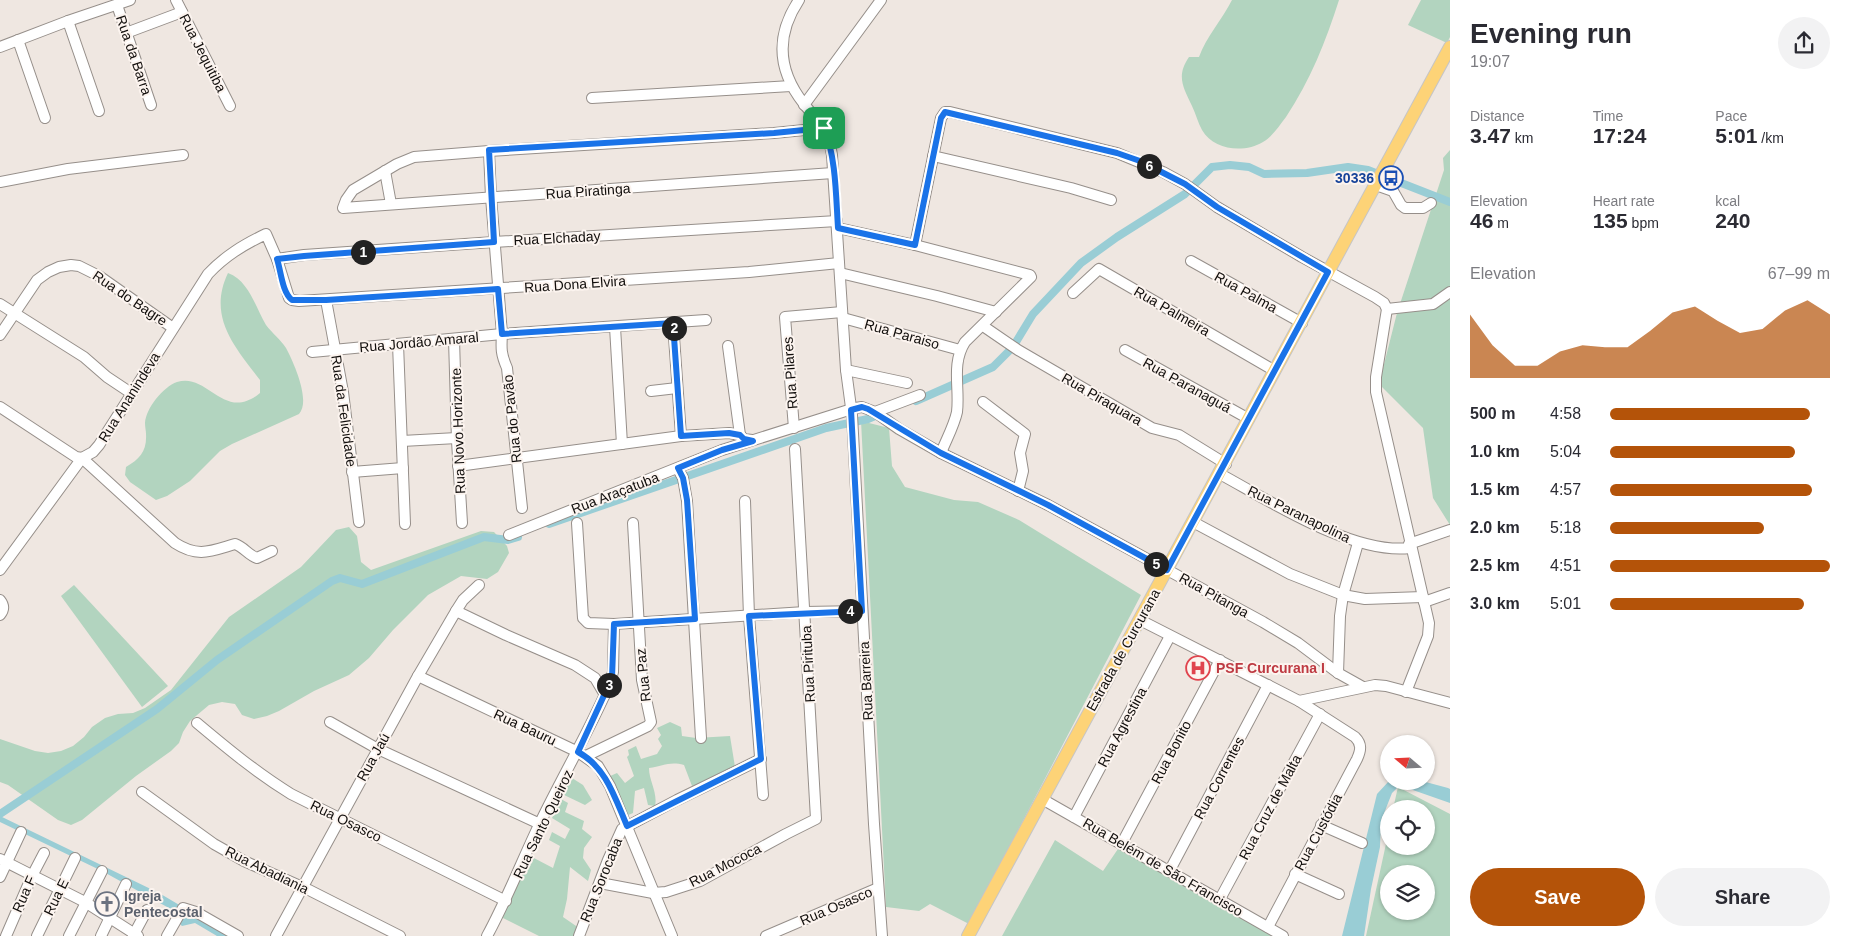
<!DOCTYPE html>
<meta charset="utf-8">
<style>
:root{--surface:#fff;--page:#f2f2f3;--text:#2b2b33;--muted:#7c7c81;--accent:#b45309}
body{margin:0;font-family:Helvetica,sans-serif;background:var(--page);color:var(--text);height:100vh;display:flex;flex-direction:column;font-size:19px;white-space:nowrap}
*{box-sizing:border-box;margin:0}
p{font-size:16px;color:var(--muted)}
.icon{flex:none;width:28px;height:28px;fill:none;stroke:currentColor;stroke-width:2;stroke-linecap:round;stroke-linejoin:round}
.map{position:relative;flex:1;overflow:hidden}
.drawer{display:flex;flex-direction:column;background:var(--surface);width:400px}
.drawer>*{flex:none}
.needle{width:32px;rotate:289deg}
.buttons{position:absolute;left:1380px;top:735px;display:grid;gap:10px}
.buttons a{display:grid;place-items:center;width:55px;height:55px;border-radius:50%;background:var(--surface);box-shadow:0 1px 4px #0004;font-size:25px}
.pin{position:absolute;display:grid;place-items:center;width:42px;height:42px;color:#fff;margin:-21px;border-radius:10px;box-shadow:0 2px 8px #0006}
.km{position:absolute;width:25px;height:25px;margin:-12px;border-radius:50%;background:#222;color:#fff;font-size:14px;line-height:25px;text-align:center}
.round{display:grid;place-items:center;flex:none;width:52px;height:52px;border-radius:26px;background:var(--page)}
.summary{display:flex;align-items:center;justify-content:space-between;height:85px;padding:0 20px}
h1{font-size:28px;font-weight:600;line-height:38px}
.figures{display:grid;grid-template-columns:repeat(3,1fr);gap:8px;height:85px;padding:5px 20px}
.figures div{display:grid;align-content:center}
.figures b{font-size:21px;font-weight:600}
.figures small{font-size:14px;font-weight:400}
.figures p{font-size:14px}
.chart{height:140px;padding:10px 20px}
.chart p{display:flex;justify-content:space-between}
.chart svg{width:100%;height:90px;margin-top:5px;fill:var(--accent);opacity:.7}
.cta{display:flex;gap:10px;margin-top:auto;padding:10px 20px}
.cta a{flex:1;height:58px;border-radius:30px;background:var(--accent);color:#fff;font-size:20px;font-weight:600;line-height:58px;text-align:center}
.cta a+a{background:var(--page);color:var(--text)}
ul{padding:0 20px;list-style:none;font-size:16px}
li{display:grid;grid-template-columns:80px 60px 1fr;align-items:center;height:38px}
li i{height:12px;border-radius:6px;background:var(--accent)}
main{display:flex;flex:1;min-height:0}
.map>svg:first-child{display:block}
.green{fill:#b2d4bf;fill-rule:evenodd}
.water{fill:#99cdd5}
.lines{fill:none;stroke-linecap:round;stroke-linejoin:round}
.canal{stroke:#99cdd5;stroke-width:8}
.minor-casing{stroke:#968f8a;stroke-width:12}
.major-casing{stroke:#c6c5c5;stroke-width:14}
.minor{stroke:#fff;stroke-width:10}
.major{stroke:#fdd377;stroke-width:12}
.route-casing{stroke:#fff;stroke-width:10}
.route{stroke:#1a73e8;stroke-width:6}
.labels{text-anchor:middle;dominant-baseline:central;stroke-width:4;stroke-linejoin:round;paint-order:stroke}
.street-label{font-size:14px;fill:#110e0c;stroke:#fcf4ef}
.transit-label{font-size:14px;font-weight:bold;fill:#164399;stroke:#fcf4ef;text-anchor:end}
.health-label{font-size:14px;font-weight:bold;fill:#be3a42;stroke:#fcf4ef;text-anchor:start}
.worship-label{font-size:14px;font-weight:bold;fill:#5b616d;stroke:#fcf4ef;text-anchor:start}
</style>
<main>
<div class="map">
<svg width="1450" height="936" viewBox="0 0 1450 936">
<rect width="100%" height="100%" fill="#efe7e1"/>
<g class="green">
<path d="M1232,0H1339C1326,41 1310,81 1286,117C1279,126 1273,136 1263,142C1245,153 1214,151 1202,130C1198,123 1196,114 1192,106C1183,87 1176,76 1189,57H1199C1206,37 1222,20 1232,0Z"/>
<polygon points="1421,0 1450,0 1450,37 1447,43 1408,25"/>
<polygon points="1450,150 1450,525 1433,498 1423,428 1379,384 1397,313 1444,170 1443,158"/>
<path d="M228,273C249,281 255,306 266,325C272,333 281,340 286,348C294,363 311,401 299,414L232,444L220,451L190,481L167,496L156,500L130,482L125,475L126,467C140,459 147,451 146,434C146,431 145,427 145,423C146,408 163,387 177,382C208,372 224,423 260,393V380C235,347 207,317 228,273Z"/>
<polygon points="861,421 889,428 892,466 905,487 954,500 978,502 1019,520 1141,595 969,924 930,904 919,911 886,907"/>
<polygon points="349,527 357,536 361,562 371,570 481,531 494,532 507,546 509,553 498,572 487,579 461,576 428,595 393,630 369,658 349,675 314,691 279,711 267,716 254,719 242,715 235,704 222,702 209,705 190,721 183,732 179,743 171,751 136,776 82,820 71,825 58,820 8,785 0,782 0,739 35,751 48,753 61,751 73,746 84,737 92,727 105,718 118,714 133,713 145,708 171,690 229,617 301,567 336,530"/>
<polygon points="74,585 168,686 142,707 61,596"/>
<path d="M670,722L681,727L682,736L696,738L730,736L735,767L710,781L692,786L684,765C670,761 663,766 649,768C649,781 658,793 655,806L648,805L644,788L635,791L633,813L626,816L608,777L617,773L625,783L634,776L627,757L629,755L628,750L636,746L641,759L657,754L662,746L658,739L661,735L657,728Z"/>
<polygon points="572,778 583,785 592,800 585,805 562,794"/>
<path d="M1398,787L1450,814V936H1366L1389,830V846H1426V809H1393ZM1389,874H1426V911H1389Z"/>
<polygon points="561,799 568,803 565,812 584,821 582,829 592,837 584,848 583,858 591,870 588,881 570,867 567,899 563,917 579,928 577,936 539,936 501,917 532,857 553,868 560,846 549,840 552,832 565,839 570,829 552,818"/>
<polygon points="1055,840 1103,871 1122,843 1275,936 1002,936"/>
</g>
<g class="water">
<polygon points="1389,781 1422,781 1448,788 1450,789 1450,803 1410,789 1398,787 1392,793 1381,821 1380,847 1371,889 1364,936 1342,936 1377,794"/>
<polygon points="0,816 159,893 232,936 217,936 195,923 182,926 177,921 178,913 102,871 0,822"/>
</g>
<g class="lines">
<g class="canal">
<polyline points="916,401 993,367 1013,347 1033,314 1081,263 1117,237 1185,194 1212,167 1230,165 1249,167 1264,174 1307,173 1348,167 1368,170 1450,202"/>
<polyline points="549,524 826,428 868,419 882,413"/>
<polyline points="0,814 157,709 217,660 332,581 340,578 362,584 484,537 508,540 518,537"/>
</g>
<g class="minor-casing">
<g id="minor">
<polyline points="176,0 230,106"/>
<path d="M799,0C775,36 778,71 804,104C819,123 828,129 832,155L846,370L852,415L874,824L882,936"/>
<polyline points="117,5 151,105"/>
<polyline points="68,21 99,111"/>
<polyline points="126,33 182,12"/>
<polyline points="18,40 45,118"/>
<polyline points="0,47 68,21 130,0"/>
<polyline points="592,98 791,86"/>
<polyline points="804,105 881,0"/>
<polyline points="824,128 774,133 489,151 414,157 397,164 353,190 346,200 343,208 833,173"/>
<path d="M489,151L491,197L502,334C501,349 501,354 507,368L522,508"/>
<polyline points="933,156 1071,188 1111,200"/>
<polyline points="385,171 391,204"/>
<polyline points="0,182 68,169 183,155"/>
<polyline points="1376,185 1393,191 1401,205 1405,208 1423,208 1431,203"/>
<path d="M838,228L915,245L1030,275L1031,277L965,342C951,364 960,388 957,412C954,426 946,440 941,453"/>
<polyline points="915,245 941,118 945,112 950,112 1117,153 1163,172 1185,184 1217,207 1302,257 1375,297 1384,303 1387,309"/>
<polyline points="277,259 304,255 494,242 837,221"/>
<polyline points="1191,261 1302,323"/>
<polyline points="840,273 937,296 996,312"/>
<polyline points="1073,293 1099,269 1275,371"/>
<polyline points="326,300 343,392 359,522"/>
<polyline points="0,304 84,357 107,377 131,393"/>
<polyline points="1387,309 1376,377 1376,392 1429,623 1428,636 1406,692"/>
<polyline points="1387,309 1433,304 1450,292"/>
<polyline points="843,318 960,350"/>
<polyline points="673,323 681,436"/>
<polyline points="983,326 1018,350 1152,428 1179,435 1226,464"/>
<polyline points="615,327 622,444"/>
<polyline points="0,335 37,280 48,272 59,267 71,265 79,266 99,276 173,328"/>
<polyline points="454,339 457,441 462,523"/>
<polyline points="398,344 405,524"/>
<polyline points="728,346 740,435"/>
<polyline points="1125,350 1249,419"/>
<polyline points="312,352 502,334 706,320"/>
<polyline points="846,370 907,383"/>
<polyline points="651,391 677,388"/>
<polyline points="983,402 1025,434 1020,453 1023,471 1018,491"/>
<path d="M0,407L76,457L82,458L175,543C198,558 211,551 235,544C244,547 248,555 257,558L272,551"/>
<polyline points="875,412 899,429 941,453 1048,505 1263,622 1298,643 1338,673 1363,687"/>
<polyline points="794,428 785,317 842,312"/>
<polyline points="402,441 457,438"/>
<polyline points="458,466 681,436 729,433 740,435 744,439 752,440"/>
<polyline points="678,469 683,478 687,501 701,738"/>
<polyline points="352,472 403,468"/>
<path d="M1220,474C1270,501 1353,555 1410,548"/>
<polyline points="745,501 749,616 763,795"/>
<polyline points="1193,522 1290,574 1343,595 1365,599 1423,597"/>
<polyline points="577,523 583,618 588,623 614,624 805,612 862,611"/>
<polyline points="509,535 722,450 855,408 862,407 875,412 920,395"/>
<polyline points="1409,544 1450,530"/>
<path d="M0,570L82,458L93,452L99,445L208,274C225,256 243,245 266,234L277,259L289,298L292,300L299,301L749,272L839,263"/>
<path d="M0,600C4,605 4,610 0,615"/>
<polyline points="1424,602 1450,593"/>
<polyline points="456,611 506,635 575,665 595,678 605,695"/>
<path d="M1140,620L1299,701L1355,737C1362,744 1361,750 1357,759L1268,927"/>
<polyline points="1338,673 1340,616 1343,595 1358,543"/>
<polyline points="418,676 578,752 598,766 610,786 672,936"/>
<polyline points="1299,701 1375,685 1386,686 1450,703"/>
<polyline points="330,722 378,749 540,824"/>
<path d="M197,723C228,749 257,773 291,794L506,901"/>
<polyline points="586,756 648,726 651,722 642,680 633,523"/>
<polyline points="142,792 214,844 244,861 309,890 400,936"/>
<polyline points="1042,799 1283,936"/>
<polyline points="1074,817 1170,636"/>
<polyline points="1321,825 1362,843"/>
<polyline points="1122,843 1220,660"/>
<polyline points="0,859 85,902 138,936"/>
<polyline points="1170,870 1268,685"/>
<polyline points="1295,874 1339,894"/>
<polyline points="0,877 21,832"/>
<polyline points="600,883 653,893 666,892 700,881 786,834 816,819 795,449"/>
<polyline points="1220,899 1320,714"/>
<polyline points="6,936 32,876 44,853"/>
<polyline points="37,936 75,858"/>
<polyline points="69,936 102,871"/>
<polyline points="101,936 126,884"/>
<polyline points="133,936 147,910"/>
<polyline points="167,936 183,908 196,912 238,936"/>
<polyline points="276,936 418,676 456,611 463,600 479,585"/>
<path d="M487,936C507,899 521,863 539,825C562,777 589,732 610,683L613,672L614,624"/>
<polyline points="579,936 608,860 622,829 677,800 761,759"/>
<polyline points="766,936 878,888"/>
</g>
</g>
<g class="major-casing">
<path id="major" d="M968,936C1129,640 1290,344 1450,47"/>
</g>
<use href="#minor" class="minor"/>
<use href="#major" class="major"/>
</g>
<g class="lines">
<g class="route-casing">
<path id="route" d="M945,112L1117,153L1140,161L1185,184L1217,207L1328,272L1167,570L1048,505L941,453L868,409L862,407L851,410L862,611L749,616L761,759L627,826C615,798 606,767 578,752L612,678L614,624L695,619L687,500L683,478L678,468L722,450L753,441L744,439L740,435L729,433L681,436L673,323L502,334L498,289L326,300H292C282,292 281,271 277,259L304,256L494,242L489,150L774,133L824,128C836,156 836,198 838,228L915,245L941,118Z"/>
</g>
<use href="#route" class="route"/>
</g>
<defs>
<g id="bus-ring" transform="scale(1.25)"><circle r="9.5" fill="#fcf4ef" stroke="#1a4fb4" stroke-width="1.5"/><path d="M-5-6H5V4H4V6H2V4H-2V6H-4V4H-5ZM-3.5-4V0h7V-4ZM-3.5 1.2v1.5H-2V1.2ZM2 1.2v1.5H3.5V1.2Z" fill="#1a4fb4"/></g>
<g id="hospital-ring" transform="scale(1.25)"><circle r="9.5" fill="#fcf4ef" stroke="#e0444e" stroke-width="1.5"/><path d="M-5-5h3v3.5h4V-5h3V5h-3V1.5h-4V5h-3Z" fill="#e0444e"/></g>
<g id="church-ring" transform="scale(1.25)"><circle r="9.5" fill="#fcf4ef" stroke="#6b7280" stroke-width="1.5"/><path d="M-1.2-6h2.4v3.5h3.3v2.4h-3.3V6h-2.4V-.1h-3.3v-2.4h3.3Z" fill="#6b7280"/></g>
</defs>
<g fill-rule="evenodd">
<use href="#bus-ring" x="1391" y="178"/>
<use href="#hospital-ring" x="1198" y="668"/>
<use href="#church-ring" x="107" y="904"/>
</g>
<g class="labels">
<g class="street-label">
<text transform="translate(203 53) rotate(63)">Rua Jequitiba</text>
<text transform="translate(134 55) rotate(71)">Rua da Barra</text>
<text transform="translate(588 191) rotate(-4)">Rua Piratinga</text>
<text transform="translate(557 238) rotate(-3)">Rua Elchaday</text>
<text transform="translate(575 284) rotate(-4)">Rua Dona Elvira</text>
<text transform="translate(1246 292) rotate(29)">Rua Palma</text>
<text transform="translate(130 298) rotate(34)">Rua do Bagre</text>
<text transform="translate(1172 311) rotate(30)">Rua Palmeira</text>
<text transform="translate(902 334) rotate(16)">Rua Paraiso</text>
<text transform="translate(419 342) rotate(-5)">Rua Jordão Amaral</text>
<text transform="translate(790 373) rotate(-94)">Rua Pilares</text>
<text transform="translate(1187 385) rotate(29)">Rua Paranaguá</text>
<text transform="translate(129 397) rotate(-58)">Rua Ananindeva</text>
<text transform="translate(1102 399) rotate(30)">Rua Piraquara</text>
<text transform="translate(344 411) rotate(82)">Rua da Felicidade</text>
<text transform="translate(512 419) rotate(-96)">Rua do Pavão</text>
<text transform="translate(458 431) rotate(-92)">Rua Novo Horizonte</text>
<text transform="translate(615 493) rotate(-21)">Rua Araçatuba</text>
<text transform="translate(1299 514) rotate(26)">Rua Paranapolina</text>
<text transform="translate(1214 595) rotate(29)">Rua Pitanga</text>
<text transform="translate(1123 650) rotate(-61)">Estrada de Curcurana</text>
<text transform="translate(808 664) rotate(-93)">Rua Pirituba</text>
<text transform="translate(643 675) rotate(-96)">Rua Paz</text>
<text transform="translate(866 681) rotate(-93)">Rua Barreira</text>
<text transform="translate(525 727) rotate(25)">Rua Bauru</text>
<text transform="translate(1122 727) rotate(-62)">Rua Agrestina</text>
<text transform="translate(1171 752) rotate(-62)">Rua Bonito</text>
<text transform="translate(373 757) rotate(-61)">Rua Jaú</text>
<text transform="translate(1219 778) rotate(-62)">Rua Correntes</text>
<text transform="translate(1270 807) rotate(-62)">Rua Cruz de Malta</text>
<text transform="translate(346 821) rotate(26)">Rua Osasco</text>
<text transform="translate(543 824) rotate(-64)">Rua Santo Queiroz</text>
<text transform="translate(1318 832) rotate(-62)">Rua Custódia</text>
<text transform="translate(725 865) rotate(-27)">Rua Mococa</text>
<text transform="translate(1163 867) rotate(30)">Rua Belém de São Francisco</text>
<text transform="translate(267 870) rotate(26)">Rua Abadiania</text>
<text transform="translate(601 880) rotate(-68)">Rua Sorocaba</text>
<text transform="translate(24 894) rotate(-66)">Rua F</text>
<text transform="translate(56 897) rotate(-64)">Rua E</text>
<text transform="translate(836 906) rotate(-23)">Rua Osasco</text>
</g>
<g class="transit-label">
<text x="1374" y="178">30336</text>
</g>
<g class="health-label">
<text x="1216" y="668">PSF Curcurana I</text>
</g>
<g class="worship-label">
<text x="124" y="896">Igreja<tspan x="124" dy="16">Pentecostal</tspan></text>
</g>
</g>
</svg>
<div class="buttons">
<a><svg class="needle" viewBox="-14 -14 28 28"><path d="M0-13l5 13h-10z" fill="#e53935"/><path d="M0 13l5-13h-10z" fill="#7c7c81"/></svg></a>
<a><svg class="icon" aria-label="locate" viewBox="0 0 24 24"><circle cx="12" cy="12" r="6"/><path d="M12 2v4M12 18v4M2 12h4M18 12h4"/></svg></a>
<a><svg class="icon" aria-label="layers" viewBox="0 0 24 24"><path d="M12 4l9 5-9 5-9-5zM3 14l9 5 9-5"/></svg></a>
</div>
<div class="pin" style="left:824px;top:128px;background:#1e9e55"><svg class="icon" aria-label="arrive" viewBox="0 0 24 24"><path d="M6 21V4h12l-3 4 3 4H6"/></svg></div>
<b class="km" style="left:363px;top:252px">1</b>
<b class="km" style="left:674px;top:328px">2</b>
<b class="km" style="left:609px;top:685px">3</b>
<b class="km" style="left:850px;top:611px">4</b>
<b class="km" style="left:1156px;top:564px">5</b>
<b class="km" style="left:1149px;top:166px">6</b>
</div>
<section class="drawer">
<div class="summary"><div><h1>Evening run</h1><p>19:07</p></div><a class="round"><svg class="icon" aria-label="share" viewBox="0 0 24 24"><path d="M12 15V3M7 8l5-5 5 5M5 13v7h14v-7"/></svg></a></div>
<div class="figures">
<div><p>Distance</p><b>3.47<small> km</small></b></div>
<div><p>Time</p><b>17:24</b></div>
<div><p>Pace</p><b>5:01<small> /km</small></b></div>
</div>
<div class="figures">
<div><p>Elevation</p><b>46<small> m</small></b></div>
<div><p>Heart rate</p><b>135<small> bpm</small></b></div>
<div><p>kcal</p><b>240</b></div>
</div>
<div class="chart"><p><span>Elevation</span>67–99 m</p>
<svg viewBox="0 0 160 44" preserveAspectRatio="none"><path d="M0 44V13L10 28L20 38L30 38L40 31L50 28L60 29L70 29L80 21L90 12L100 9L110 16L120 22L130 20L140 11L150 6L160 13V44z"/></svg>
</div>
<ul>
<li><b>500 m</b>4:58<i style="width:91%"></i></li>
<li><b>1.0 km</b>5:04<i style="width:84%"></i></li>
<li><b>1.5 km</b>4:57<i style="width:92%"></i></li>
<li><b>2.0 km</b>5:18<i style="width:70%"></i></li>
<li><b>2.5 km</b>4:51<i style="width:100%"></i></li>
<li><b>3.0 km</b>5:01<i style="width:88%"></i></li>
</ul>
<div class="cta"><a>Save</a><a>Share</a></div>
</section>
</main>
